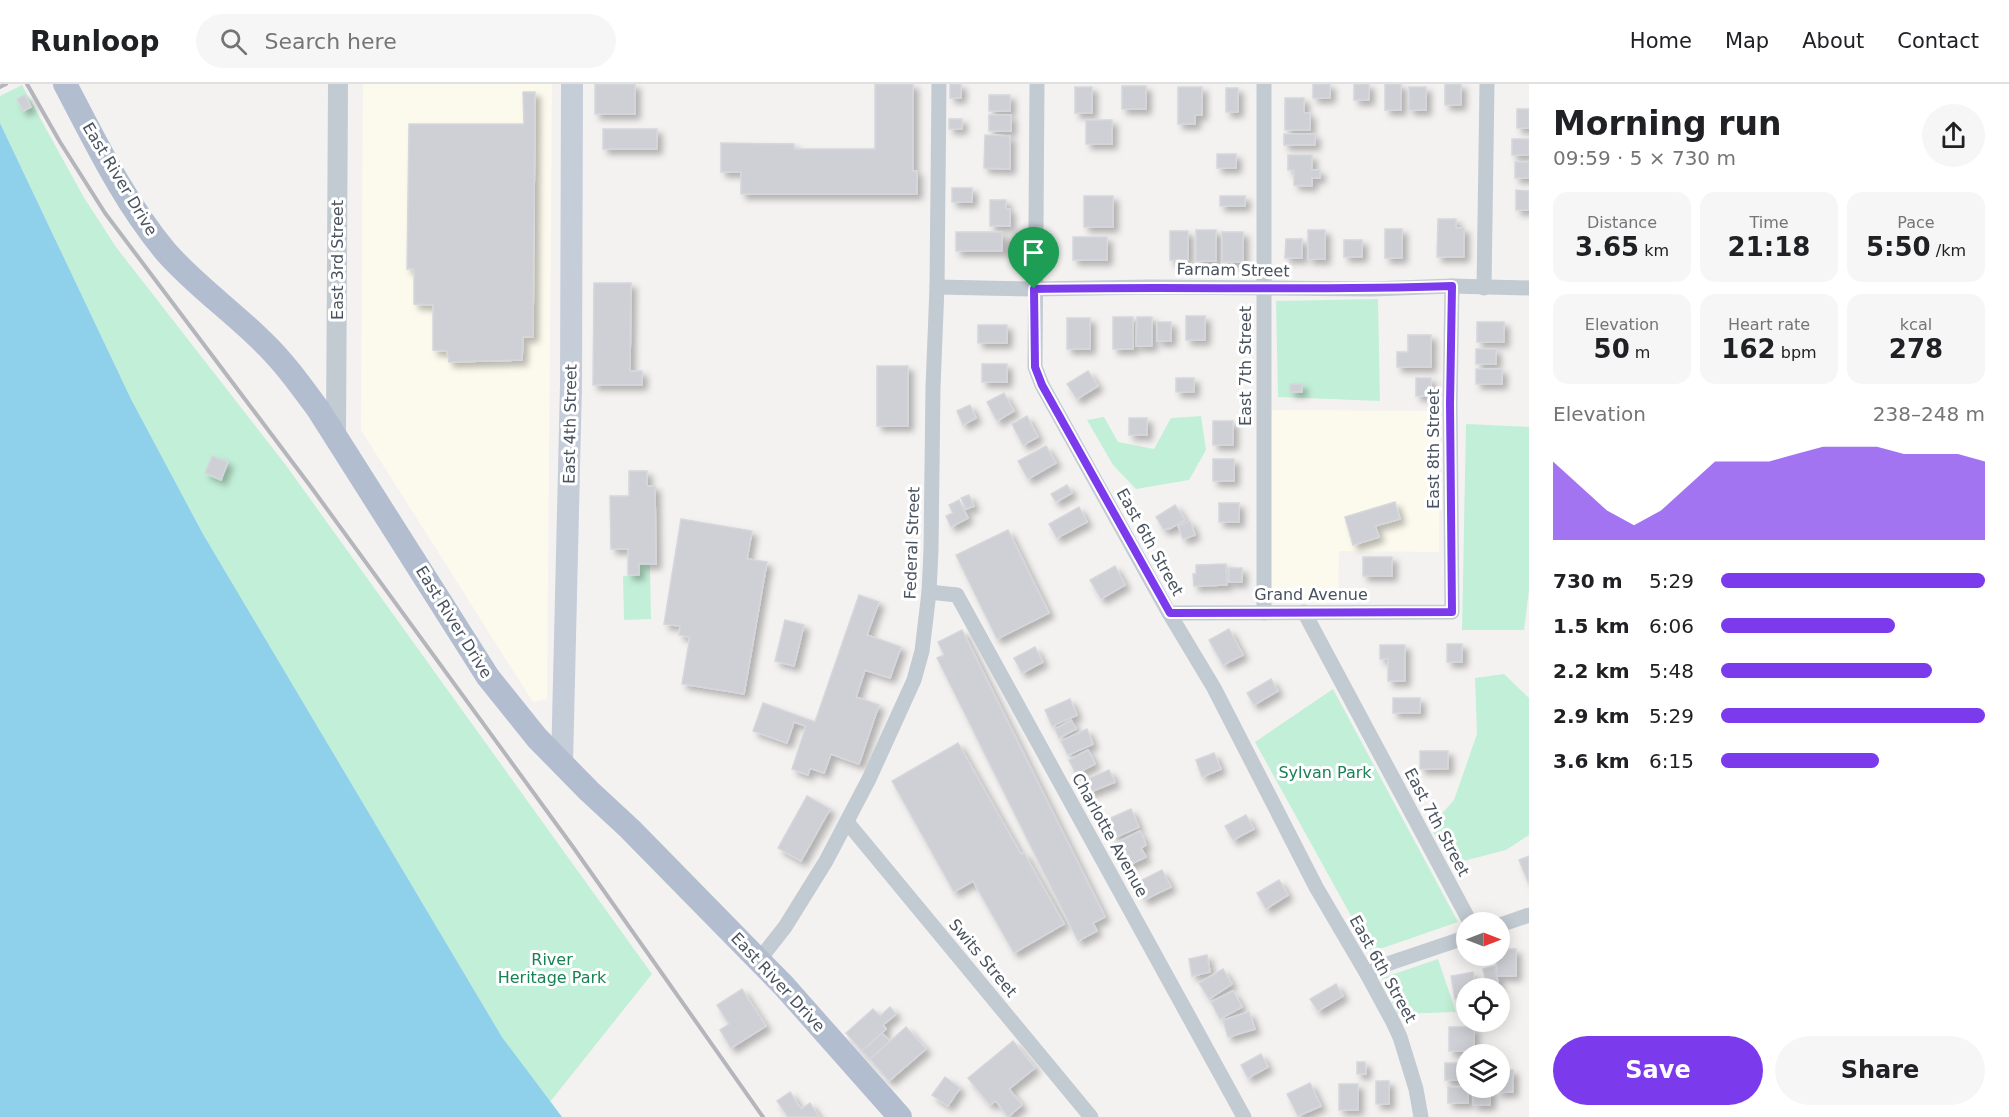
<!DOCTYPE html>
<meta charset="utf-8">
<style>
:root{--surface:#fff;--page:#f6f6f6;--text:#202124;--muted:#757577;--line:#e0e0e0;--accent:#7c3aed}
body{margin:0;font-family:"DejaVu Sans",sans-serif;background:var(--page);color:var(--text);height:100vh;display:flex;flex-direction:column;font-size:22px;white-space:nowrap}
*{box-sizing:border-box;margin:0}
p{font-size:20px;color:var(--muted)}
.icon{flex:none;width:33px;height:33px;fill:none;stroke:currentColor;stroke-width:2;stroke-linecap:round;stroke-linejoin:round}
.map{position:relative;flex:1;overflow:hidden}
.sheet{display:flex;flex-direction:column;background:var(--surface);width:480px}
.sheet>*{flex:none}
.needle{width:39px;rotate:90deg}
.controls{position:absolute;left:1456px;top:828px;display:grid;gap:12px}
.controls a{display:grid;place-items:center;width:54px;height:54px;border-radius:50%;background:var(--surface);box-shadow:0 3px 15px #0003;font-size:30px}
.pin{position:absolute;display:grid;place-items:center;width:51px;height:51px;color:#fff;margin:-62px -26px;border-radius:50% 50% 50% 0;rotate:-45deg;box-shadow:0 0 6px #0007}
.pin .icon{rotate:45deg}
.round{display:grid;place-items:center;flex:none;width:63px;height:63px;border-radius:32px;background:var(--page)}
.headline{display:flex;align-items:center;justify-content:space-between;height:102px;padding:0 24px}
h1{font-size:33px;font-weight:600;line-height:45px}
.figures{display:grid;grid-template-columns:repeat(3,1fr);gap:9px;height:102px;padding:6px 24px}
.figures div{display:grid;align-content:center;border-radius:15px;background:var(--page);text-align:center}
.figures b{font-size:26px;font-weight:600}
.figures small{font-size:16px;font-weight:400}
.figures p{font-size:16px}
.chart{height:168px;padding:12px 24px}
.chart p{display:flex;justify-content:space-between}
.chart svg{width:100%;height:108px;margin-top:6px;fill:var(--accent);opacity:.7}
.action{display:flex;gap:12px;margin-top:auto;padding:12px 24px}
.action a{flex:1;height:69px;border-radius:36px;background:var(--accent);color:#fff;font-size:24px;font-weight:600;line-height:69px;text-align:center}
.action a+a{background:var(--page);color:var(--text)}
ul{padding:0 24px;list-style:none;font-size:20px}
li{display:grid;grid-template-columns:96px 72px 1fr;align-items:center;height:45px}
li i{height:15px;border-radius:8px;background:var(--accent)}
header{display:flex;align-items:center;gap:36px;box-sizing:border-box;height:84px;padding:0 30px;background:var(--surface);border-bottom:2px solid var(--line)}
header strong{font-size:28px}
nav{display:flex;gap:33px;margin-inline-start:auto;font-size:21px}
.search{width:420px;height:54px;background:var(--page);display:flex;align-items:center;gap:15px;box-sizing:border-box;padding:0 21px;border-radius:33px;color:var(--muted);font-size:22px}
main{display:flex;flex:1;min-height:0}
.map>svg:first-child{display:block}
.commercial{fill:#fcf9ed}
.green{fill:#c2efd7}
.water{fill:#8fd1eb}
.building{fill:#ced0d5;stroke:#d5d7dc;stroke-width:1.5;filter:url(#shadow)}
.lines{fill:none;stroke-linecap:round;stroke-linejoin:round}
.minor{stroke:#c2cad2;stroke-width:15}
.tertiary{stroke:#c2cad2;stroke-width:20}
.secondary{stroke:#c5cdd9;stroke-width:22}
.primary{stroke:#b2becf;stroke-width:24}
.rail{stroke:#b4b6bb;stroke-width:4}
.route-casing{stroke:#fff;stroke-width:12}
.route{stroke:#7c3aed;stroke-width:8}
.labels{text-anchor:middle;dominant-baseline:central;stroke-width:6;stroke-linejoin:round;paint-order:stroke}
.street-label{font-size:16px;fill:#49535f;stroke:#fff}
.park-label{font-size:16px;fill:#198156;stroke:#fff}
</style>
<header>
<strong>Runloop</strong>
<div class="search"><svg class="icon" aria-label="search" viewBox="0 0 24 24"><circle cx="10" cy="10" r="6"/><path d="M15 15l6 6"/></svg>Search here</div>
<nav><a>Home</a><a>Map</a><a>About</a><a>Contact</a></nav>
</header>
<main>
<div class="map">
<svg width="1529" height="1033" viewBox="0 0 1529 1033">
<defs>
<filter id="shadow"><feDropShadow dx="5" dy="5" stdDeviation="3" flood-color="#0004"/></filter>
</defs>
<rect width="100%" height="100%" fill="#f4f2f1"/>
<g class="commercial">
<polygon points="363,0 552,0 547,615 533,618 361,346"/>
<polygon points="1271,326 1440,327 1439,468 1339,467 1338,519 1270,519"/>
</g>
<g class="green">
<polygon points="22,1 83,112 116,163 285,380 652,890 550,1018 502,953 203,450 131,315 0,39 0,12"/>
<polygon points="1378,215 1380,317 1278,313 1276,217"/>
<polygon points="1201,332 1206,366 1189,396 1136,405 1113,381 1087,336 1104,333 1118,358 1154,365 1171,334"/>
<polygon points="1466,340 1529,343 1529,506 1524,546 1462,546"/>
<polygon points="639,480 650,480 651,535 624,536 623,492 639,491"/>
<polygon points="1504,590 1529,614 1529,751 1506,766 1452,780 1430,743 1454,716 1477,650 1475,594"/>
<polygon points="1333,605 1458,838 1371,868 1255,658"/>
<polygon points="1438,875 1456,928 1397,930 1382,894"/>
</g>
<polygon class="water" points="0,39 131,315 203,450 502,953 562,1033 0,1033"/>
<g class="building">
<rect x="595" y="0" width="40" height="30"/>
<polygon points="875,0 913,0 913,87 917,87 917,110 741,110 741,88 721,88 721,59 794,60 794,65 875,65"/>
<rect x="950" y="0" width="11" height="14"/>
<rect x="1313" y="0" width="17" height="14"/>
<rect x="1354" y="0" width="15" height="16"/>
<rect x="1385" y="0" width="16" height="26"/>
<rect x="1445" y="0" width="16" height="21"/>
<rect x="1122" y="2" width="24" height="23"/>
<rect x="1075" y="3" width="17" height="26"/>
<polygon points="1178,3 1202,3 1202,31 1195,31 1195,40 1178,40"/>
<rect x="1409" y="3" width="17" height="23"/>
<rect x="1226" y="4" width="12" height="24"/>
<polygon points="523,8 535,8 533,253 523,253 522,276 449,278 447,267 433,266 433,221 414,220 414,185 407,185 409,40 524,40"/>
<polygon points="25,11 31,23 23,27 17,15"/>
<rect x="989" y="11" width="21" height="16"/>
<polygon points="1285,14 1304,14 1304,29 1310,29 1310,46 1285,46"/>
<rect x="1517" y="25" width="12" height="19"/>
<rect x="989" y="31" width="22" height="16"/>
<rect x="949" y="35" width="13" height="10"/>
<rect x="1086" y="36" width="26" height="24"/>
<rect x="603" y="45" width="54" height="20"/>
<rect x="1284" y="50" width="31" height="11"/>
<polygon points="985,51 1010,52 1010,85 984,84"/>
<rect x="1512" y="55" width="17" height="16"/>
<rect x="1217" y="70" width="19" height="14"/>
<polygon points="1288,71 1312,71 1312,86 1320,86 1320,94 1312,94 1312,102 1294,101 1294,86 1288,86"/>
<rect x="1515" y="78" width="14" height="16"/>
<rect x="952" y="104" width="20" height="14"/>
<polygon points="1516,106 1529,107 1529,126 1516,126"/>
<rect x="1084" y="112" width="29" height="31"/>
<rect x="1220" y="112" width="25" height="10"/>
<polygon points="990,116 1006,116 1006,125 1010,125 1010,142 990,142"/>
<polygon points="1438,135 1456,135 1456,144 1464,144 1464,173 1437,173"/>
<rect x="1385" y="145" width="17" height="29"/>
<rect x="1196" y="146" width="20" height="31"/>
<rect x="1308" y="146" width="17" height="29"/>
<rect x="1170" y="147" width="18" height="29"/>
<rect x="956" y="148" width="46" height="19"/>
<rect x="1222" y="148" width="21" height="30"/>
<rect x="1073" y="153" width="34" height="23"/>
<polygon points="1286,155 1302,155 1302,174 1285,174"/>
<rect x="1344" y="156" width="18" height="17"/>
<polygon points="594,199 631,199 630,287 642,287 642,301 593,301"/>
<rect x="1186" y="232" width="19" height="24"/>
<rect x="1113" y="233" width="20" height="32"/>
<polygon points="1137,233 1152,233 1152,262 1136,262"/>
<rect x="1067" y="234" width="23" height="31"/>
<rect x="1157" y="238" width="14" height="19"/>
<rect x="1477" y="238" width="27" height="20"/>
<rect x="978" y="241" width="29" height="18"/>
<polygon points="1408,251 1431,251 1431,283 1397,283 1397,268 1408,268"/>
<rect x="1476" y="265" width="20" height="15"/>
<rect x="982" y="280" width="25" height="18"/>
<rect x="877" y="282" width="31" height="60"/>
<rect x="1476" y="285" width="26" height="15"/>
<polygon points="1088,287 1098,302 1077,315 1067,300"/>
<rect x="1176" y="294" width="18" height="14"/>
<rect x="1416" y="294" width="15" height="18"/>
<rect x="1290" y="300" width="12" height="8"/>
<polygon points="1004,309 1014,327 997,337 987,318"/>
<polygon points="970,321 976,334 963,341 957,327"/>
<polygon points="1027,332 1038,353 1023,361 1012,340"/>
<rect x="1129" y="334" width="18" height="17"/>
<rect x="1213" y="337" width="20" height="24"/>
<polygon points="1046,362 1056,379 1028,395 1018,377"/>
<polygon points="212,372 228,378 221,396 205,389"/>
<rect x="1213" y="375" width="21" height="22"/>
<polygon points="629,387 647,387 647,402 655,402 656,480 639,480 639,491 628,491 628,465 611,465 610,412 629,412"/>
<polygon points="1067,401 1072,409 1056,418 1051,410"/>
<polygon points="969,411 974,422 966,425 961,414"/>
<polygon points="959,416 968,434 951,443 946,432 953,429 949,421"/>
<polygon points="1395,418 1400,435 1375,442 1379,453 1353,461 1345,433"/>
<rect x="1219" y="419" width="20" height="19"/>
<polygon points="1175,421 1185,436 1169,445 1168,444 1164,446 1156,433"/>
<polygon points="1079,423 1087,438 1057,454 1049,440"/>
<polygon points="681,435 752,447 747,475 767,478 744,610 682,600 690,553 679,551 680,542 664,540"/>
<polygon points="1190,437 1195,451 1183,455 1178,442"/>
<polygon points="1008,446 1049,529 997,555 956,471"/>
<rect x="1363" y="473" width="29" height="19"/>
<polygon points="1226,480 1227,501 1194,502 1193,490 1196,490 1196,481"/>
<polygon points="1115,482 1125,501 1101,515 1090,496"/>
<rect x="1229" y="484" width="13" height="14"/>
<polygon points="859,511 879,518 867,551 901,563 890,594 865,586 856,613 879,621 859,680 831,670 824,689 810,684 808,691 792,685 806,642 794,638 787,659 753,647 763,619 815,638"/>
<polygon points="785,536 804,541 794,582 775,577"/>
<polygon points="1229,545 1243,571 1223,581 1209,556"/>
<polygon points="962,546 1105,833 1093,839 1097,847 1078,857 937,574 944,571 938,558"/>
<rect x="1447" y="560" width="15" height="18"/>
<polygon points="1380,561 1405,561 1405,597 1388,597 1388,575 1380,575"/>
<polygon points="1035,563 1043,578 1022,589 1014,574"/>
<polygon points="1271,595 1278,607 1254,621 1247,609"/>
<rect x="1393" y="614" width="27" height="15"/>
<polygon points="1070,615 1077,631 1052,642 1045,626"/>
<polygon points="1071,636 1076,645 1059,654 1055,645"/>
<polygon points="1087,645 1093,660 1068,671 1061,657"/>
<polygon points="958,659 1021,770 1024,769 1064,840 1014,869 973,797 954,808 892,697"/>
<polygon points="1088,666 1095,680 1076,690 1069,676"/>
<rect x="1420" y="667" width="28" height="18"/>
<polygon points="1214,669 1221,685 1202,693 1196,676"/>
<polygon points="1109,686 1115,698 1088,709 1083,697"/>
<polygon points="807,712 830,725 801,777 778,764"/>
<polygon points="1131,725 1139,743 1114,754 1106,736"/>
<polygon points="1246,731 1254,745 1233,756 1225,742"/>
<polygon points="1140,747 1146,761 1141,764 1146,773 1127,782 1114,760"/>
<polygon points="1529,772 1529,798 1528,798 1519,776"/>
<polygon points="1162,786 1171,803 1144,816 1136,799"/>
<polygon points="1279,796 1288,811 1266,825 1257,809"/>
<polygon points="1500,865 1516,865 1516,892 1497,892 1497,872 1500,872"/>
<polygon points="1207,871 1210,888 1192,892 1189,875"/>
<polygon points="1495,882 1499,904 1487,904 1483,885"/>
<polygon points="1223,885 1232,900 1209,915 1199,899"/>
<polygon points="1473,888 1476,904 1467,904 1467,913 1455,915 1451,892"/>
<polygon points="1336,900 1343,912 1318,927 1310,915"/>
<polygon points="742,905 766,942 731,964 720,946 729,940 717,921"/>
<polygon points="1233,907 1242,923 1220,935 1211,918"/>
<polygon points="890,923 896,930 883,941 886,945 862,967 846,949 873,925 880,932"/>
<polygon points="1249,928 1255,945 1228,953 1223,936"/>
<polygon points="906,943 926,965 889,997 870,975"/>
<rect x="1449" y="943" width="25" height="24"/>
<polygon points="882,949 890,957 870,975 862,967"/>
<polygon points="1013,957 1035,984 1009,1005 1022,1021 1008,1033 996,1017 990,1021 968,994"/>
<polygon points="1261,970 1268,983 1248,994 1241,981"/>
<polygon points="1357,978 1365,978 1366,990 1357,990"/>
<rect x="1445" y="979" width="22" height="17"/>
<polygon points="1500,986 1513,986 1513,1008 1497,1008 1497,1004 1500,1004"/>
<polygon points="945,993 960,1004 948,1022 932,1011"/>
<rect x="1376" y="997" width="13" height="23"/>
<polygon points="1310,999 1321,1022 1298,1032 1287,1010"/>
<rect x="1339" y="1000" width="19" height="26"/>
<polygon points="1448,1003 1468,1004 1468,1019 1448,1019"/>
<rect x="1473" y="1004" width="17" height="17"/>
<polygon points="790,1008 801,1025 810,1019 819,1033 788,1033 777,1017"/>
</g>
<g class="lines">
<g class="minor">
<polyline points="1037,0 1035,283 1042,301 1169,529 1214,604 1316,803 1367,890 1393,938 1400,953 1416,1005 1421,1033"/>
<polyline points="1264,0 1264,529"/>
<polyline points="937,203 1034,205 1150,203 1372,205 1452,202 1529,204"/>
<polyline points="1484,204 1487,0"/>
<polyline points="929,508 957,511 1244,1033"/>
<polyline points="1304,528 1470,838"/>
<polyline points="1169,529 1452,528 1450,320 1452,202"/>
<polyline points="847,738 1091,1033"/>
<polyline points="1500,841 1529,831"/>
<polyline points="759,876 785,843 826,777 869,695 914,596 922,567 929,508 931,466 933,303 937,203 939,0"/>
<polyline points="1367,890 1390,879 1467,853"/>
</g>
<polyline class="tertiary" points="336,351 338,0"/>
<polyline class="secondary" points="562,680 571,301 572,0"/>
<path class="primary" d="M65,0C95,57 124,118 166,168C195,201 232,227 263,258C284,278 301,302 318,325L488,593L537,654L589,707L630,745L784,902L900,1033"/>
<g class="rail">
<polyline points="27,0 60,58 105,129 311,403 573,763 763,1033"/>
<polyline points="0,3 6,0"/>
</g>
</g>
<g class="lines">
<g class="route-casing">
<path id="route" d="M1452,202L1450,320L1452,528L1170,529L1042,301L1035,283L1034,205C1174,202 1313,207 1452,202Z"/>
</g>
<use href="#route" class="route"/>
</g>
<g class="labels">
<g class="street-label">
<text transform="translate(120 95) rotate(59)">East River Drive</text>
<text transform="translate(337 176) rotate(-90)">East 3rd Street</text>
<text transform="translate(1233 186) rotate(1)">Farnam Street</text>
<text transform="translate(1245 282) rotate(-90)">East 7th Street</text>
<text transform="translate(570 340) rotate(-89)">East 4th Street</text>
<text transform="translate(1433 365) rotate(-90)">East 8th Street</text>
<text transform="translate(1150 458) rotate(61)">East 6th Street</text>
<text transform="translate(912 459) rotate(-88)">Federal Street</text>
<text x="1311" y="510">Grand Avenue</text>
<text transform="translate(454 538) rotate(58)">East River Drive</text>
<text transform="translate(1437 738) rotate(62)">East 7th Street</text>
<text transform="translate(1110 751) rotate(61)">Charlotte Avenue</text>
<text transform="translate(983 874) rotate(50)">Swits Street</text>
<text transform="translate(1383 885) rotate(61)">East 6th Street</text>
<text transform="translate(778 898) rotate(47)">East River Drive</text>
</g>
<g class="park-label">
<text x="1325" y="688">Sylvan Park</text>
<text x="552" y="875">River<tspan x="552" dy="18">Heritage Park</tspan></text>
</g>
</g>
</svg>
<div class="controls">
<a><svg class="needle" viewBox="-14 -14 28 28"><path d="M0-13l5 13h-10z" fill="#e53935"/><path d="M0 13l5-13h-10z" fill="#757577"/></svg></a>
<a><svg class="icon" aria-label="locate" viewBox="0 0 24 24"><circle cx="12" cy="12" r="6"/><path d="M12 2v4M12 18v4M2 12h4M18 12h4"/></svg></a>
<a><svg class="icon" aria-label="layers" viewBox="0 0 24 24"><path d="M12 4l9 5-9 5-9-5zM3 14l9 5 9-5"/></svg></a>
</div>
<div class="pin" style="left:1034px;top:205px;background:#1e9e55"><svg class="icon" aria-label="arrive" viewBox="0 0 24 24"><path d="M6 21V4h12l-3 4 3 4H6"/></svg></div>
</div>
<section class="sheet">
<div class="headline"><div><h1>Morning run</h1><p>09:59 · 5 × 730 m</p></div><a class="round"><svg class="icon" aria-label="share" viewBox="0 0 24 24"><path d="M12 15V3M7 8l5-5 5 5M5 13v7h14v-7"/></svg></a></div>
<div class="figures">
<div><p>Distance</p><b>3.65<small> km</small></b></div>
<div><p>Time</p><b>21:18</b></div>
<div><p>Pace</p><b>5:50<small> /km</small></b></div>
</div>
<div class="figures">
<div><p>Elevation</p><b>50<small> m</small></b></div>
<div><p>Heart rate</p><b>162<small> bpm</small></b></div>
<div><p>kcal</p><b>278</b></div>
</div>
<div class="chart"><p><span>Elevation</span>238–248 m</p>
<svg viewBox="0 0 160 44" preserveAspectRatio="none"><path d="M0 44V12L10 22L20 32L30 38L40 32L50 22L60 12L70 12L80 12L90 9L100 6L110 6L120 6L130 9L140 9L150 9L160 12V44z"/></svg>
</div>
<ul>
<li><b>730 m</b>5:29<i style="width:100%"></i></li>
<li><b>1.5 km</b>6:06<i style="width:66%"></i></li>
<li><b>2.2 km</b>5:48<i style="width:80%"></i></li>
<li><b>2.9 km</b>5:29<i style="width:100%"></i></li>
<li><b>3.6 km</b>6:15<i style="width:60%"></i></li>
</ul>
<div class="action"><a>Save</a><a>Share</a></div>
</section>
</main>
